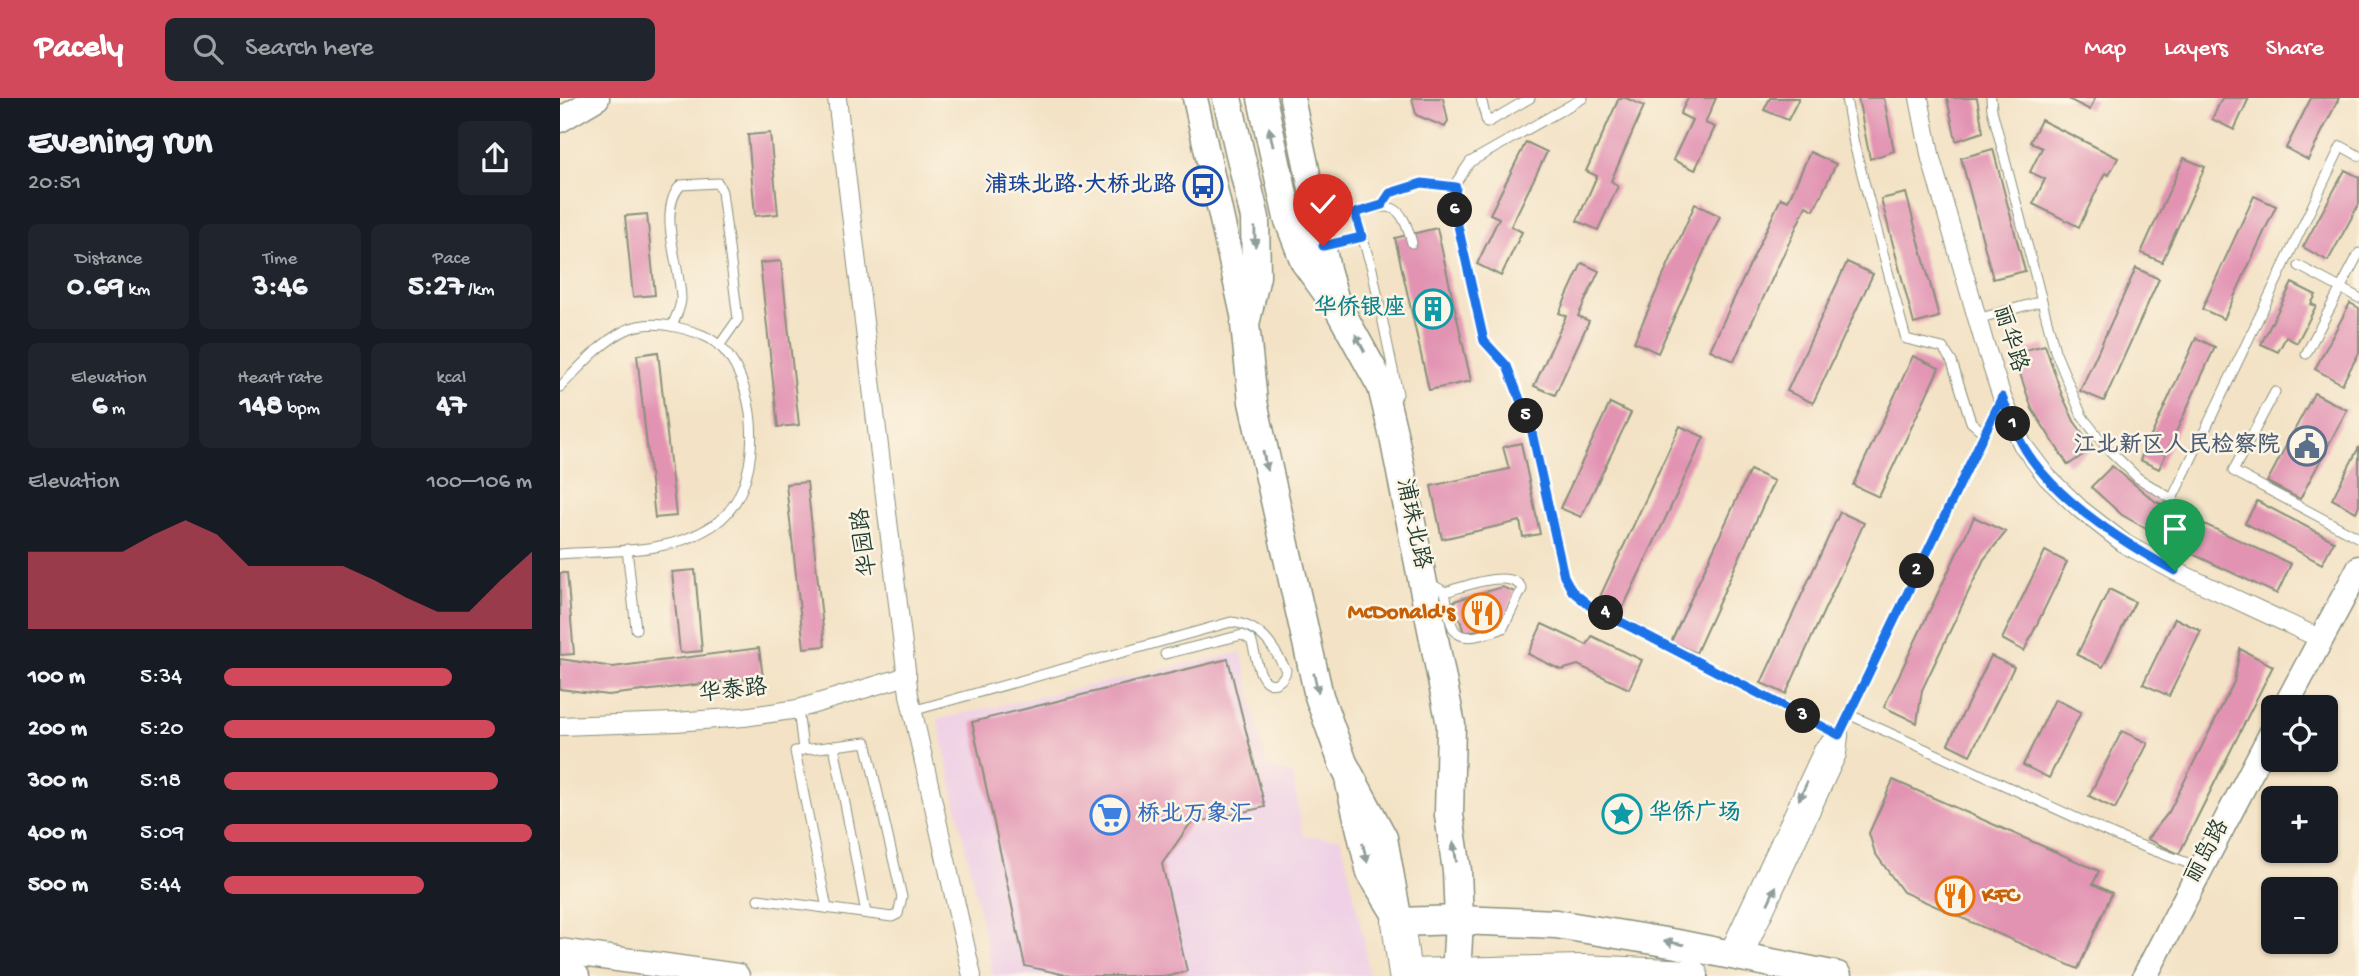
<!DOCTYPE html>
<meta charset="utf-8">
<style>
:root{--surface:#171b24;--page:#20242c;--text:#f1f3f6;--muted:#9ea1a6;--accent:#d1495b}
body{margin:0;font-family:"Gochi Hand","LXGW WenKai TC",sans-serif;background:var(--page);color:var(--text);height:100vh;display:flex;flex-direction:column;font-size:26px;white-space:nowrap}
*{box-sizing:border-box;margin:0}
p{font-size:23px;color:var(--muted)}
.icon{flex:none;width:38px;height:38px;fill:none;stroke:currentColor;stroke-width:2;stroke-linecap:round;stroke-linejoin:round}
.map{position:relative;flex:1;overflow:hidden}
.drawer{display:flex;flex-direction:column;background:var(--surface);width:560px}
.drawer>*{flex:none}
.buttons{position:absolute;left:1701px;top:597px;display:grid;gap:14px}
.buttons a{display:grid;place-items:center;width:77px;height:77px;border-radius:10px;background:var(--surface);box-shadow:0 2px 5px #0004;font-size:35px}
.pin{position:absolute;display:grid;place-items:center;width:60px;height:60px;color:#fff;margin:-72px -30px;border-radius:50% 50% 50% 0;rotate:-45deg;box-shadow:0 0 7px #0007}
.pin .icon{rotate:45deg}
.km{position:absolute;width:35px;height:35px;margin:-18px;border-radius:50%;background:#222;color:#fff;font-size:19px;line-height:35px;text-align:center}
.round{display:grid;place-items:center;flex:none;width:74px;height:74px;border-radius:10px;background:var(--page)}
.summary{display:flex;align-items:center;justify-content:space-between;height:119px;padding:0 28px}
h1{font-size:38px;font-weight:700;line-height:52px}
.metrics{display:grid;grid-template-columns:repeat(3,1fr);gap:10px;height:119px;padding:7px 28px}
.metrics div{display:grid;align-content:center;border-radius:10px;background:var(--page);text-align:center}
.metrics b{font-size:30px;font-weight:700}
.metrics small{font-size:19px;font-weight:400}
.metrics p{font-size:19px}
.chart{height:196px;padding:14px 28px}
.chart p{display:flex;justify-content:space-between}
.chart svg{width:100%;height:126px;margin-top:7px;fill:var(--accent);opacity:.7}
ul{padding:0 28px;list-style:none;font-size:23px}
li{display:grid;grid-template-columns:112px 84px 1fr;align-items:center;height:52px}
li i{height:18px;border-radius:9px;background:var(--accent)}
header{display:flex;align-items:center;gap:42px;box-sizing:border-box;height:98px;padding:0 35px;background:var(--accent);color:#fff}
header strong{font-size:33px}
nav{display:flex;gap:38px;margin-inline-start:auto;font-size:24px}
.search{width:490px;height:63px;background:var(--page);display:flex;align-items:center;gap:18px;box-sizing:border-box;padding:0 24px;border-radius:10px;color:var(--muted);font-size:26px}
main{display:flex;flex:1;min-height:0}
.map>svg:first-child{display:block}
.built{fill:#efd0e6}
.building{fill:#e293b2}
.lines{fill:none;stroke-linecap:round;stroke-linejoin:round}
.lane-casing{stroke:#89907c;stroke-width:11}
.street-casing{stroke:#89907c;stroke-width:20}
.secondary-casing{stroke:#89907c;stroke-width:27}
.primary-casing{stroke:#89907c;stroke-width:31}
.highway-casing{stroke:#89907c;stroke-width:34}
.lane{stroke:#fff;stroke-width:9}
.street{stroke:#fff;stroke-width:18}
.secondary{stroke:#fff;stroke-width:24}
.primary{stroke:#fff;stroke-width:28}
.highway{stroke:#fff;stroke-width:32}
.oneway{fill:#8f9e9a}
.route-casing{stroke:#fff;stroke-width:14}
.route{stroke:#1a73e8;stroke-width:9}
.labels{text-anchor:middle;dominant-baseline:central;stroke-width:5;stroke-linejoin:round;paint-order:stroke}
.transit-label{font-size:23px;font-weight:bold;fill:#164399;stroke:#fcf5e5;text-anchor:end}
.culture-label{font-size:23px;font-weight:bold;fill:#0d838f;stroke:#fcf5e5;text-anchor:end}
.street-label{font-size:23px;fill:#1f3d34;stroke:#fcf5e5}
.service-label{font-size:23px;font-weight:bold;fill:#4e5e75;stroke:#fcf5e5;text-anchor:end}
.food-label{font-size:23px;font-weight:bold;fill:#c56008;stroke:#fcf5e5;text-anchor:end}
.shop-label{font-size:23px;font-weight:bold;fill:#366cbe;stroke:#fcf5e5;text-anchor:start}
</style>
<header>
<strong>Pacely</strong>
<div class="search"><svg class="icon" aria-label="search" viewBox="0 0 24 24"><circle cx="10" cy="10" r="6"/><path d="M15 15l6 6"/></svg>Search here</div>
<nav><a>Map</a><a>Layers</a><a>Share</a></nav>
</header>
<main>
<section class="drawer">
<div class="summary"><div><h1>Evening run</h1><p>20:51</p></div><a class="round"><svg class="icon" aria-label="share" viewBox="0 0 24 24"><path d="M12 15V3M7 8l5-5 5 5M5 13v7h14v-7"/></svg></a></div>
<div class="metrics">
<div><p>Distance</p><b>0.69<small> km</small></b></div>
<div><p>Time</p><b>3:46</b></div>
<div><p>Pace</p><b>5:27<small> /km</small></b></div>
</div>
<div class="metrics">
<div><p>Elevation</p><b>6<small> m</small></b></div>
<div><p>Heart rate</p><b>148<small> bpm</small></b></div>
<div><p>kcal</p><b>47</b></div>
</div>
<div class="chart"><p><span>Elevation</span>100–106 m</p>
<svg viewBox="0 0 160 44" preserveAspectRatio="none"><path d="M0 44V17L10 17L20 17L30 17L40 11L50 6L60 11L70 22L80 22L90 22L100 22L110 27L120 33L130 38L140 38L150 27L160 17V44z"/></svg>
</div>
<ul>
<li><b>100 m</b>5:34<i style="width:74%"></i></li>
<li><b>200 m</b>5:20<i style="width:88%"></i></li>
<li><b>300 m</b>5:18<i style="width:89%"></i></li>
<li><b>400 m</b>5:09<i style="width:100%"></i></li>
<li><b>500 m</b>5:44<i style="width:65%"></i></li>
</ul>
</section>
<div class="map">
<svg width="1799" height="878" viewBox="0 0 1799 878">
<rect width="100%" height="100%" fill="#fcf5e5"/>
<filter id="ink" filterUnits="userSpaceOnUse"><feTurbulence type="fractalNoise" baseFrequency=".0143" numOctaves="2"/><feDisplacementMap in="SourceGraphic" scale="14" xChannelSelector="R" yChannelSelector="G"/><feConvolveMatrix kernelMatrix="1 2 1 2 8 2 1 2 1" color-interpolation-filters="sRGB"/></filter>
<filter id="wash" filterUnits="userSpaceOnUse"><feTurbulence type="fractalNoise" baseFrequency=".00686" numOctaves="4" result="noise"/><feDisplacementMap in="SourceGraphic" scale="28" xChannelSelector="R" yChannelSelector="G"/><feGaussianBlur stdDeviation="1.57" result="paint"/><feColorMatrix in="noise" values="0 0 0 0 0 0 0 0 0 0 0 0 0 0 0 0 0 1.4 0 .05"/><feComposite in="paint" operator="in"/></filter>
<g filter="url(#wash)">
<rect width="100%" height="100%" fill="#f3e2c5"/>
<polygon class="built" points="682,554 705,665 714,671 733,677 743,738 781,740 804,842 809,878 433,878 378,621"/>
<g id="blocks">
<g class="building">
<polygon points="852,0 883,0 888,23 885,29 856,17"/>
<polygon points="1059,0 1066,0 1084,8 1051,83 1058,88 1038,132 1017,123 1037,78 1026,73"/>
<polygon points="1128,0 1156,0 1145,25 1155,29 1135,72 1113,62 1132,22 1120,16"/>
<polygon points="1210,0 1239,0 1228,22 1204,12"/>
<polygon points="1298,0 1324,0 1334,53 1310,61"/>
<polygon points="1387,0 1417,0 1423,34 1396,43"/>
<polygon points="1512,0 1535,0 1530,12 1510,2"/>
<polygon points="1662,0 1689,0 1674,32 1652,21"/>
<polygon points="1751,0 1779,0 1748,62 1726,50"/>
<polygon points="1481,22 1558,60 1549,77 1545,75 1519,129 1473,106 1485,81 1470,74 1482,50 1470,44"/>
<polygon points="210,35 218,116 195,118 188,37"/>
<polygon points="966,44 987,54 951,128 962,134 941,178 917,166 939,120 930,116"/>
<polygon points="1433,51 1465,173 1433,181 1401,60"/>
<polygon points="1250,54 1276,66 1254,112 1246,108 1174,263 1150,252 1221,100 1228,103"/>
<polygon points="1624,60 1645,69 1602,164 1581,155"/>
<polygon points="1785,72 1799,79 1799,106 1768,163 1743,149"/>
<polygon points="1346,95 1379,219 1354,226 1321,101"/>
<polygon points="1694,98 1716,108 1664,221 1642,211"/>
<polygon points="1135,106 1160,118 1098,255 1074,244"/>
<polygon points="87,116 95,197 73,199 65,118"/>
<polygon points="877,130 911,283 869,292 835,140"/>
<polygon points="221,163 239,327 218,329 200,165"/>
<polygon points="1287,164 1313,176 1253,305 1227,293"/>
<polygon points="1022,165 1039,173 1018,218 1029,223 995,297 974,288 1006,218 999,215"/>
<polygon points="1576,170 1599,181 1544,303 1520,293"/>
<polygon points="1732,185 1756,197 1751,206 1756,208 1737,245 1726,239 1718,254 1701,246"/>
<polygon points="1790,205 1799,210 1799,255 1782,286 1755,271"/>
<polygon points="1636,240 1655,249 1599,371 1580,362"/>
<polygon points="1485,247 1502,297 1514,323 1533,350 1508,367 1472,311 1453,255"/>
<polygon points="98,254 116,418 95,420 77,257"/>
<polygon points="1353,258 1379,270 1319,399 1293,387"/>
<polygon points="1754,295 1787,312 1740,401 1707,384"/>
<polygon points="1050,305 1071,315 1021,419 1000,410"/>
<polygon points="1120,328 1144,339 1060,516 1037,505"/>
<polygon points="961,345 980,436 963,439 960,423 882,441 871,388 949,371 943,349"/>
<polygon points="1799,349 1799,407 1796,414 1772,401"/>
<polygon points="1552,368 1596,404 1731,466 1717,496 1620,450 1562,417 1531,389"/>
<polygon points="1190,372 1214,383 1136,555 1111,544"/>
<polygon points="247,384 265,548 244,550 226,386"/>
<polygon points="1697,403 1774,443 1762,466 1685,425"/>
<polygon points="1280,414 1304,425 1226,596 1201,585"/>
<polygon points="1414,419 1446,434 1424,461 1362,592 1357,625 1324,609"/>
<polygon points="1485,453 1507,464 1464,553 1442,541"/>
<polygon points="135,472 142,553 120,555 112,474"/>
<polygon points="0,475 7,475 14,556 0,557"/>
<polygon points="942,489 955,494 941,527 904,535 894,503"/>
<polygon points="1549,491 1575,504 1543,569 1517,557"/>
<polygon points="1615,520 1641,533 1609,598 1583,586"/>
<polygon points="982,526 1027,547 1032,538 1082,562 1069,591 1018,567 1001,572 968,556"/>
<polygon points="199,550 203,579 48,597 0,591 0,561 53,569"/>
<polygon points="1680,551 1713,568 1619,756 1587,741 1609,714 1674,584"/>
<polygon points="1431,558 1454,569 1410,657 1388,646"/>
<polygon points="668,561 705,709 630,726 602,766 627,873 610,878 511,878 465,868 412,624"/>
<polygon points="1495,601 1521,614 1489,680 1463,667"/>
<polygon points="1562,633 1588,645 1555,711 1529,698"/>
<polygon points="1333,682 1539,773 1533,786 1552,795 1518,871 1343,794 1315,755 1309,735"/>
</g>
</g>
</g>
<g filter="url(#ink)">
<use href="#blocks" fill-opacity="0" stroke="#89907c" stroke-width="2"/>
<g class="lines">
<g class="lane-casing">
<g id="lane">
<polyline points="921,0 927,25 970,0"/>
<polyline points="1023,0 910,64 897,83 894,95 894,110 924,243 947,268 971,330 1004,478 1012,493 1030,507 1279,637 1441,301"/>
<polyline points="1286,0 1294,46 1346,241 1383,250 1392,264 1411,324 1424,335"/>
<polyline points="1431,0 1432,12 1495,253 1522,318 1546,349 1578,380 1612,401 1781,48 1799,58"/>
<polyline points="822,107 830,95 862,85 896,89"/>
<polyline points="766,147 802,139"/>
<polyline points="1739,168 1799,200"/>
<polyline points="1417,221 1482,203"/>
<path d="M112,228C115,220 121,210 121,201C121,170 96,112 121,87L158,85L162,94L178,221L159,248"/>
<polyline points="1746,256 1799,155"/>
<path d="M0,289C20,269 39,246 64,233C80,225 99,225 116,229C133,233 151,238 163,251C201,293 204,392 155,426C110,457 52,452 0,456"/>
<polyline points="1715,294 1673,373 1799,440"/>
<path d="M838,296L812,171L795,115C833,104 841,105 852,145"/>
<polyline points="67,451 76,531"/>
<path d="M868,484L885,494C903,489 953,469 962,491L943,530C937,533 929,535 921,537C887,546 891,520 885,494"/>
<path d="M352,613L671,524C701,527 713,548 726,572C725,579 722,582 716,585C698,591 696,554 691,542L682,537L605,556"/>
<polyline points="1288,616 1558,739 1638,769"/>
<polyline points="274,648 306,815"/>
<polyline points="243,652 235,653 267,810"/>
<polyline points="198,801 332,819 338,816 342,799 306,644 243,652 238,611"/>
</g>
</g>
<g class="street-casing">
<g id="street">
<polyline points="277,0 349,597 412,878"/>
<polyline points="1359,0 1371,61 1424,244 1442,299 1462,346 1487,379 1520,411 1565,446 1615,473 1761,541"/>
<polyline points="0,628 115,624 184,619 238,611 347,578"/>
<polyline points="1168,856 1264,650 1279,637"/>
<polyline points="1183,859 1277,656 1279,637"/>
</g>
</g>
<g class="secondary-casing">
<g id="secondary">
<polyline points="635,0 685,226"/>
<polyline points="732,0 768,171 777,203"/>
<polyline points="0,22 37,0"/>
<polyline points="1725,609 1799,470"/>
<polyline points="788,686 809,775 834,816"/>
<polyline points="0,853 177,878"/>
<polyline points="0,876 17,878"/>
<polyline points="1585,878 1713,632"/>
</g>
</g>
<g class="primary-casing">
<g id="primary">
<polyline points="667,0 695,120 696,178 685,226 693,304 759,598 783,665 823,740 838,824 899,822 996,826 1117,846 1277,878"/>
<polyline points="702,0 728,120 745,164 779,211 822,289 834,339 891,627 889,717 897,773 899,822 896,878"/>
</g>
</g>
<g class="highway-casing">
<polyline id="highway" points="838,824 845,877 1023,873 1132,878"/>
</g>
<use href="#lane" class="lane"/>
<use href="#street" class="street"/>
<use href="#secondary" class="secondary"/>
<use href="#primary" class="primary"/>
<use href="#highway" class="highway"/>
</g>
<defs><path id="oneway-solid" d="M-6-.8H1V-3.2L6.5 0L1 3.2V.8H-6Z" transform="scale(1.75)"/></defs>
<g class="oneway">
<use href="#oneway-solid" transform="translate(711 39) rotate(-102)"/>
<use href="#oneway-solid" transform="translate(695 139) rotate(89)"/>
<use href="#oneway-solid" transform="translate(800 245) rotate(-118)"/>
<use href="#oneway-solid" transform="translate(705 363) rotate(78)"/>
<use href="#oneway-solid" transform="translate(756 585) rotate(77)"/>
<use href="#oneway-solid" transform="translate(1243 693) rotate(115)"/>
<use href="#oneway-solid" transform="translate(895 754) rotate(-98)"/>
<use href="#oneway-solid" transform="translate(805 755) rotate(76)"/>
<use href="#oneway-solid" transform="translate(1212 797) rotate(-65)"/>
<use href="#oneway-solid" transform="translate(1114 845) rotate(-170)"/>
</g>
</g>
<g class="lines" filter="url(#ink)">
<g class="route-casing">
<path id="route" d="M763,148L802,139L795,115L822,107L830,95L862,85L896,89L894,110L924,243L947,268L971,330L1004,478L1012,493L1030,508L1279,637L1442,299C1448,314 1454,330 1461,344C1490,399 1562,444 1615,473"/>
</g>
<use href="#route" class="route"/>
</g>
<defs>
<g id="bus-ring" transform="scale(2.0125)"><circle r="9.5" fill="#fcf5e5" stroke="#1a4fb4" stroke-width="1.5"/><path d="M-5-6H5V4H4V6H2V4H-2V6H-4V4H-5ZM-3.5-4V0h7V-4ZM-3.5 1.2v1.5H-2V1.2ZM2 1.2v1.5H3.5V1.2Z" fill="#1a4fb4"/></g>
<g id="building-ring" transform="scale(2.0125)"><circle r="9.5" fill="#fcf5e5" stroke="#0f9aa8" stroke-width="1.5"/><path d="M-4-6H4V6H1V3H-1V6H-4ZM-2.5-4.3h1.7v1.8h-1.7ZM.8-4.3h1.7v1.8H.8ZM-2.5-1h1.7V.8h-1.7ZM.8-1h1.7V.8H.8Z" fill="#0f9aa8"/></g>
<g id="civic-ring" transform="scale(2.0125)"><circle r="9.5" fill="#fcf5e5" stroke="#5c6f8a" stroke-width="1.5"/><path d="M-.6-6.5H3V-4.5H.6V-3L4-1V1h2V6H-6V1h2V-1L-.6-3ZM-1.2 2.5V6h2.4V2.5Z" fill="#5c6f8a"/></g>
<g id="restaurant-ring" transform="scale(2.0125)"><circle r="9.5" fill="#fcf5e5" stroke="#e8710a" stroke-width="1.5"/><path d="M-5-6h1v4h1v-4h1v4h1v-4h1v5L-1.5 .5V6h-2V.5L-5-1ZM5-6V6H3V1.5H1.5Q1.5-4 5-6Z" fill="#e8710a"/></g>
<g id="sight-ring" transform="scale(2.0125)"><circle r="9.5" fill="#fcf5e5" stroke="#0f9aa8" stroke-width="1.5"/><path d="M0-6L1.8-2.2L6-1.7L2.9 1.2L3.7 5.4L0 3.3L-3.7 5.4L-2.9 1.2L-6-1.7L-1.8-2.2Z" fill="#0f9aa8"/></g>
<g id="supermarket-ring" transform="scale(2.0125)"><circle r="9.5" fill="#fcf5e5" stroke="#3f7fe0" stroke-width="1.5"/><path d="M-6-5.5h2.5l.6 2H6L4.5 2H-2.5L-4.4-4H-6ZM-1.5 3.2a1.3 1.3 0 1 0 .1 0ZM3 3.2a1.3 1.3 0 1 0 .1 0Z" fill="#3f7fe0"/></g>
</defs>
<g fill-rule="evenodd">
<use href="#bus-ring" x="643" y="88"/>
<use href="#building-ring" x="873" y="211"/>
<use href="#civic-ring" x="1747" y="348"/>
<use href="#restaurant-ring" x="922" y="515"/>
<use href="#sight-ring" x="1062" y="716"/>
<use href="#supermarket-ring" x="550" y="717"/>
<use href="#restaurant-ring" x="1395" y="798"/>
</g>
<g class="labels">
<g class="transit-label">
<text x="616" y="88">浦珠北路·大桥北路</text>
</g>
<g class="culture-label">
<text x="846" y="211">华侨银座</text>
<text x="1089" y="716" text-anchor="start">华侨广场</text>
</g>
<g class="street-label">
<text transform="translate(1449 241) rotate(73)">丽华路</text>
<text transform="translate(852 426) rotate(78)">浦珠北路</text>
<text transform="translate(306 444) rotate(-97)">华园路</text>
<text transform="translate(173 594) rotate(-6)">华泰路</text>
<text transform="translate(1648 754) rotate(-62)">丽岛路</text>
</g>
<g class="service-label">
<text x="1720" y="348">江北新区人民检察院</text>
</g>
<g class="food-label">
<text x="895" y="515">McDonald's</text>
<text x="1422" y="798" text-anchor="start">KFC</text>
</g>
<g class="shop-label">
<text x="577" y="717">桥北万象汇</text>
</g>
</g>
</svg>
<div class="buttons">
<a><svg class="icon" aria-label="locate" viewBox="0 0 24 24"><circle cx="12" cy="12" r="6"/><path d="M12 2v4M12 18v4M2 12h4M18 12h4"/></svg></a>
<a>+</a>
<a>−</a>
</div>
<div class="pin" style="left:1615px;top:473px;background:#1e9e55"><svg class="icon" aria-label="arrive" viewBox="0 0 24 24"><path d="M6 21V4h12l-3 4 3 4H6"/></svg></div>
<div class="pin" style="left:763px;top:148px;background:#d93025"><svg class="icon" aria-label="check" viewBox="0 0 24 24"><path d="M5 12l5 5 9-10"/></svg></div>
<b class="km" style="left:1453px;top:326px">1</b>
<b class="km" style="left:1357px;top:473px">2</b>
<b class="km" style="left:1243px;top:618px">3</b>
<b class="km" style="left:1046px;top:515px">4</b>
<b class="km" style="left:966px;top:318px">5</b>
<b class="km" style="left:895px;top:112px">6</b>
</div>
</main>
